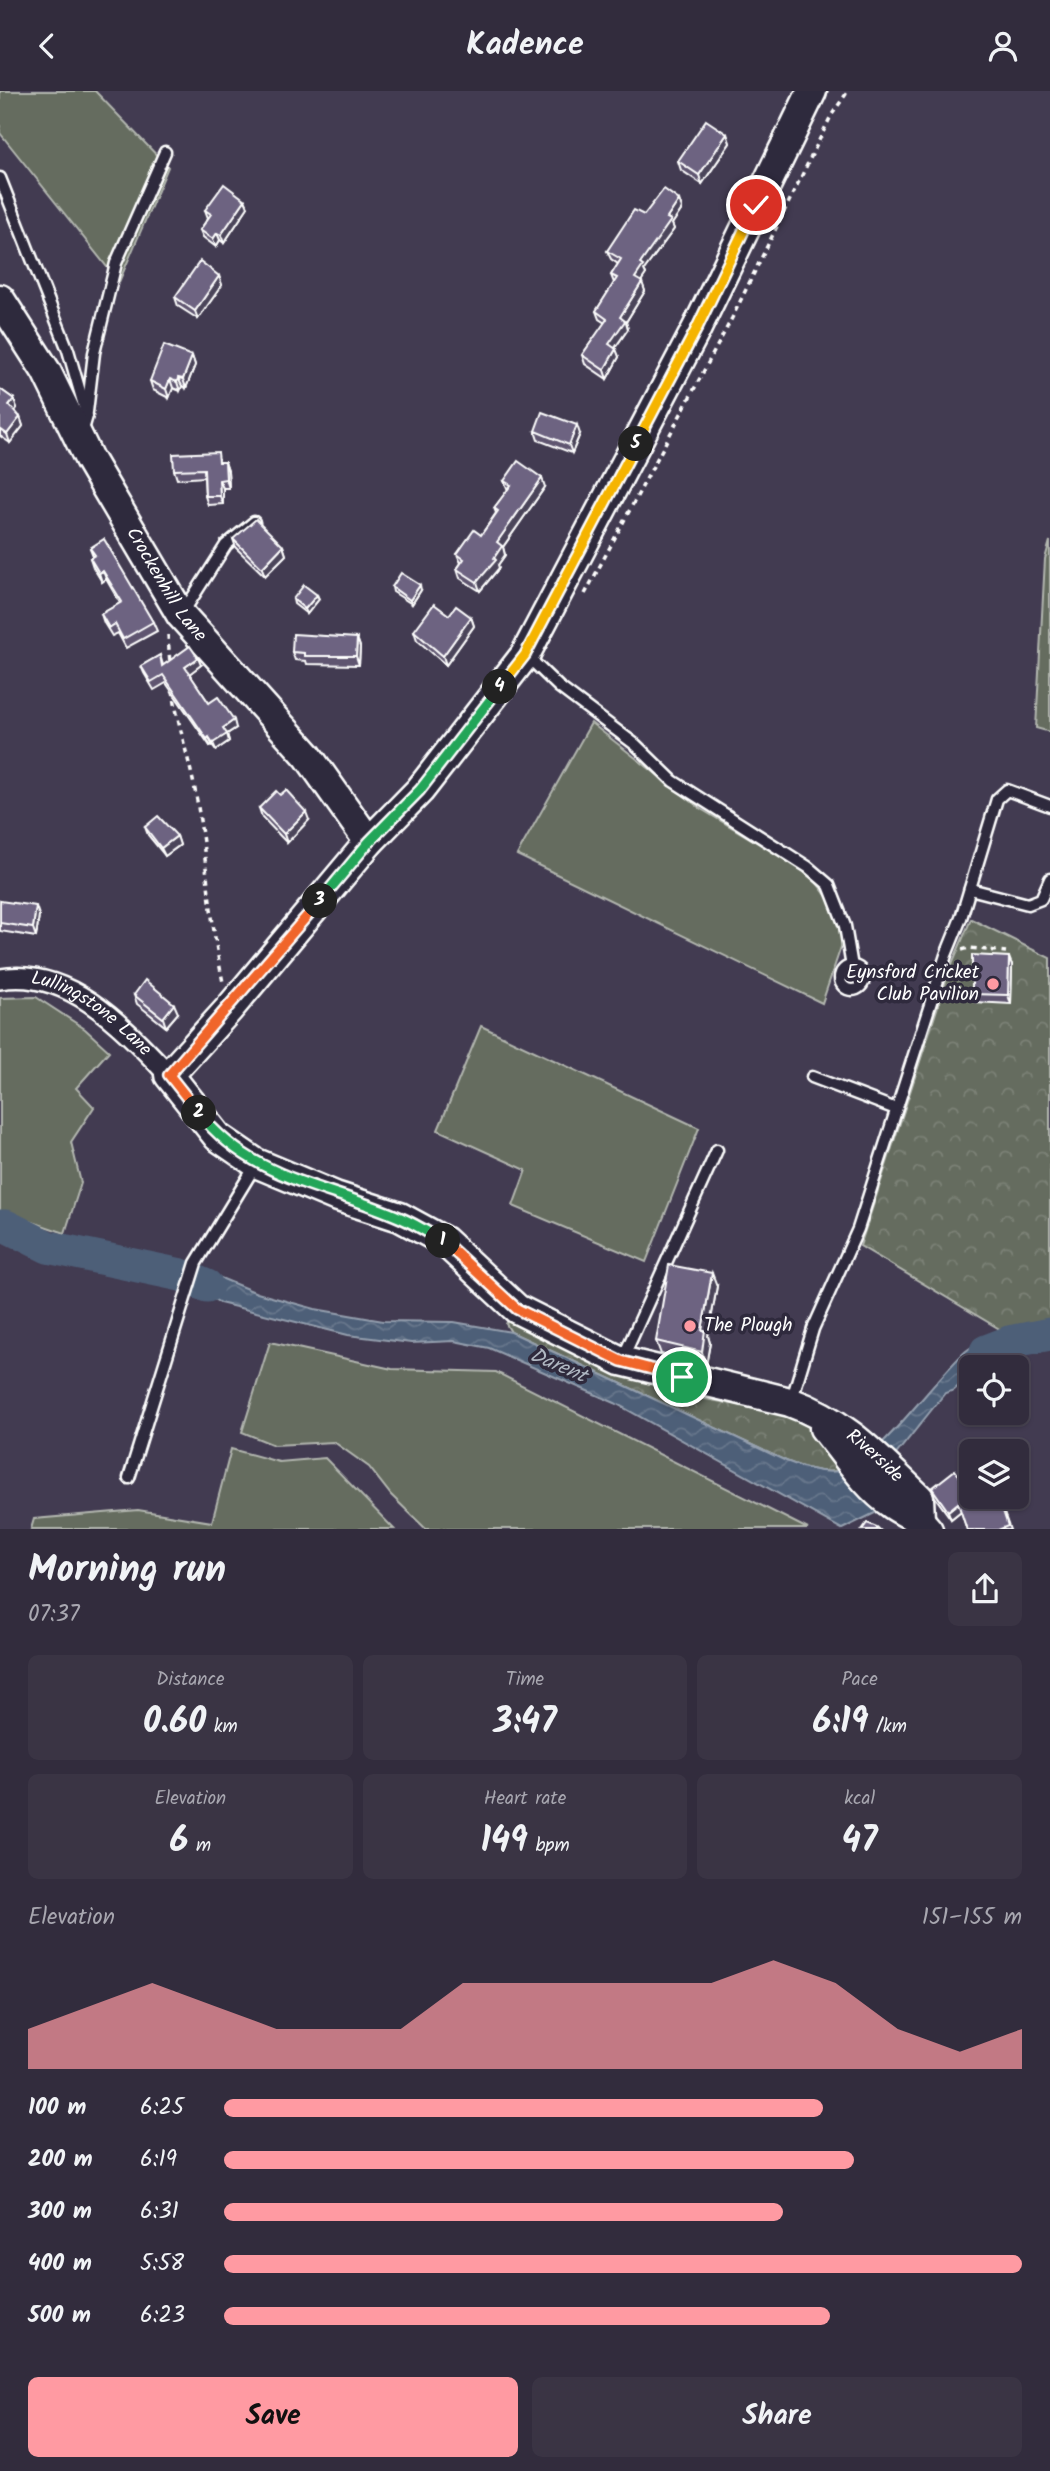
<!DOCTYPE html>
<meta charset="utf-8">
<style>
:root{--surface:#322c3d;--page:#3a3444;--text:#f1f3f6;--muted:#a8a7b0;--line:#4d4857;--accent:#ff9aa2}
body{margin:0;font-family:Kalam,sans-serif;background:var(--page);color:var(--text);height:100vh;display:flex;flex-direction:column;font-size:26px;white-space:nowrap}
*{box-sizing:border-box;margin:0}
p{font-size:23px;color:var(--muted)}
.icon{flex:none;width:38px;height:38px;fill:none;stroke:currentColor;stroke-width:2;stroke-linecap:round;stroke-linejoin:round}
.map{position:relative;height:1438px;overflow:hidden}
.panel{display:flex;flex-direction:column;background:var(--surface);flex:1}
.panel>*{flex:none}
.controls{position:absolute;left:959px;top:1264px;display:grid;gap:14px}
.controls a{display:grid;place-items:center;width:70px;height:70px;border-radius:10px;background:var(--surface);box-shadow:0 2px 5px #0004,0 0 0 2px var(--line);font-size:35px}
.pin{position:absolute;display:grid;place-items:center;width:60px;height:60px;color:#fff;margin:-30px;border:4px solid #fff;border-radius:50%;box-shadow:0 2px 7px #0007}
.km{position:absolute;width:35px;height:35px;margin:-18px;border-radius:50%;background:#222;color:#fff;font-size:19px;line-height:35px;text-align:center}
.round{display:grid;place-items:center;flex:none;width:74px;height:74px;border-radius:10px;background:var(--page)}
.overview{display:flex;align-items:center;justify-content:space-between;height:119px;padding:0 28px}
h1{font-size:38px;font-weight:600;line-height:52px}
.metrics{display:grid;grid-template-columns:repeat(3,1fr);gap:10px;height:119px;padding:7px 28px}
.metrics div{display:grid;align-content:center;border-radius:10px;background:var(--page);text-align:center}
.metrics b{font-size:35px;font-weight:600}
.metrics small{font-size:19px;font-weight:400}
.metrics p{font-size:19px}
.chart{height:196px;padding:14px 28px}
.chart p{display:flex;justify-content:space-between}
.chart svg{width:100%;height:126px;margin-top:7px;fill:var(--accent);opacity:.7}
.primary-button{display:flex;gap:14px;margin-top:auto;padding:14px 28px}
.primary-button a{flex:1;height:80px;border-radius:10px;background:var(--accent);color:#111;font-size:28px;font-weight:600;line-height:80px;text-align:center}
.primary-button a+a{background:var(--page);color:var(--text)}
ul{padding:0 28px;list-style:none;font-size:23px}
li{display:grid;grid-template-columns:112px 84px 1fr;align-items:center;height:52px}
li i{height:18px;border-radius:9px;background:var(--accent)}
header{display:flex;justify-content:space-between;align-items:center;height:91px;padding:0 28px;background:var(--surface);font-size:32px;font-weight:600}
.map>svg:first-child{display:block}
.grass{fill:#656c5f;stroke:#b2b6af;stroke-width:2}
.park{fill:url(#park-crowns);stroke:#b2b6af;stroke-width:2}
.water{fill:url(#water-waves);stroke:#949fae;stroke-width:2}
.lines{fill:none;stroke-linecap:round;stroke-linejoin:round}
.river{stroke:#4d5f78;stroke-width:33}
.lane-casing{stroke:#fff;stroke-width:15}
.street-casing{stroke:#fff;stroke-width:24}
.secondary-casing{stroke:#fff;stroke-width:33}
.path{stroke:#fff;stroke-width:3.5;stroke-dasharray:5 5;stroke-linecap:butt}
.lane{stroke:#2f2a3d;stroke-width:10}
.street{stroke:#2f2a3d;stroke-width:19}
.secondary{stroke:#2f2a3d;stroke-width:28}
.wall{fill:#5e556f;stroke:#fff;stroke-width:2}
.shaded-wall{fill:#4c455a;stroke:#fff;stroke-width:2}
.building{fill:#6d6381;stroke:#fff;stroke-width:2}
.split-1-casing{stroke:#fff;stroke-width:14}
.split-2-casing{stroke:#fff;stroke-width:14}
.split-3-casing{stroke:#fff;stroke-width:14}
.split-4-casing{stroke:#fff;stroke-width:14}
.split-5-casing{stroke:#fff;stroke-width:14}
.split-6-casing{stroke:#fff;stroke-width:14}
.split-1{stroke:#f0652b;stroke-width:9}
.split-2{stroke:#22a559;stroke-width:9}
.split-3{stroke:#f0652b;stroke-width:9}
.split-4{stroke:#22a559;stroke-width:9}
.split-5{stroke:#f5b400;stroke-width:9}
.split-6{stroke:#f5b400;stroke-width:9}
.poi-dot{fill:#ff9aa2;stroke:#2f2a3d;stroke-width:2.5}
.labels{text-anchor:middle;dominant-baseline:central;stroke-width:7;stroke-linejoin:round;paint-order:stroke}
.street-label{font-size:19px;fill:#fff;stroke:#2f2a3d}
.poi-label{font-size:19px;fill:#fff;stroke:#2f2a3d;text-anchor:end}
.water-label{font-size:21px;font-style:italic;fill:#afb7c2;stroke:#2f2a3d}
</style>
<header><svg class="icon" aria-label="back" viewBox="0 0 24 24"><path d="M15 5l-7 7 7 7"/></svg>Kadence<svg class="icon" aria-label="person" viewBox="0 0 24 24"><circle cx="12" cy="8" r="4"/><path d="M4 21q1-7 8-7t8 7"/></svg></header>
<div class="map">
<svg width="1050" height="1439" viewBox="0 0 1050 1439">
<defs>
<pattern id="park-crowns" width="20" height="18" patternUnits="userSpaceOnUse" patternTransform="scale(1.75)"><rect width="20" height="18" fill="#656c5f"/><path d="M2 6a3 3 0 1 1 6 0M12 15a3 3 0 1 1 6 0" fill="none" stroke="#7c8277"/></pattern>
<pattern id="water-waves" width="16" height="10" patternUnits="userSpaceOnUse" patternTransform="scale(1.75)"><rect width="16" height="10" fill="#4d5f78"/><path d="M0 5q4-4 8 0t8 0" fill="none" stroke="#68778c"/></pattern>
</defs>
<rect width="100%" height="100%" fill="#423b51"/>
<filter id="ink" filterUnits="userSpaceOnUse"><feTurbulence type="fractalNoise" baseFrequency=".0143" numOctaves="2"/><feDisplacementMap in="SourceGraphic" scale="14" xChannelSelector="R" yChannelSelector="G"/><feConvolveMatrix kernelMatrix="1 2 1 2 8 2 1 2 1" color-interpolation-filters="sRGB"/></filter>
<g filter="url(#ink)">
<g class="grass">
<polygon points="0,0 95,0 168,76 119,191 0,42"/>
<polygon points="1050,450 1050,641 1036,637 1045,468"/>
<polygon points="591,632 701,718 810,783 835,816 843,850 822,912 517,764"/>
<polygon points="36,906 85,938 109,960 76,997 94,1016 71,1051 81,1092 65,1142 0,1120 0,907"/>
<polygon points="481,935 699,1037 646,1171 513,1115 526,1079 438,1039"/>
<polygon points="270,1251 392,1278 496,1281 808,1438 426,1438 391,1404 369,1376 334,1351 274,1354 242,1341"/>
<polygon points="231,1358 279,1371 325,1367 394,1438 31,1438 34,1428 138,1419 212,1431"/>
</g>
<g class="park">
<polygon points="971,828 1050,867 1050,1238 1003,1240 860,1155 951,875"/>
<path d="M511,1224L644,1290L676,1303L798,1324L850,1375C833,1386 804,1378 786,1370L511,1241L506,1233Z"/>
</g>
<path class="water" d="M166,1174L199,1178L257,1202L315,1218L383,1230L454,1231L511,1241L786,1370C803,1377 825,1384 844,1379C879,1369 935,1287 966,1260C982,1247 1005,1241 1025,1235L1029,1259L997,1265L982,1276H971V1284L954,1299L945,1302L886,1376L881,1419L842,1438L615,1312L489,1257L454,1250L411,1252L348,1244L220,1212L196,1196L160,1190Z"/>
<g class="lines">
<g class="river">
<polyline points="0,1135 6,1135 48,1156 181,1184 207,1195"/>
<polyline points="986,1260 1009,1251 1050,1243"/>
</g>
<g class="lane-casing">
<g id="lane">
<polyline points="0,87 68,259 87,325 82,342"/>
<polyline points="87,321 94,262 116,172 165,61"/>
<polyline points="184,520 226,454 254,431"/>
<polyline points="528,566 559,596 636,654 673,690 808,776 829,794 845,835 852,876"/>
<polyline points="970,798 1028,813 1041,808 1050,788"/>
<circle cx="852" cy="887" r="12"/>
<polyline points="812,986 896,1018"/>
<polyline points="622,1269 717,1059"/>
<polyline points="791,1311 813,1238 858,1138 946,864 961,827 997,708 1007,699 1050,715"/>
<polyline points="129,1387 196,1172 255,1075"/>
</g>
</g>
<g class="street-casing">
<g id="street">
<path id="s1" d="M0,888C70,876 125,938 169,984"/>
</g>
</g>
<g class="secondary-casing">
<g id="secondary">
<path id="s2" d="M812,0L697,237L525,564L420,699L369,751L229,918L169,984L218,1046L256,1072L335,1105L400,1126L444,1150L517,1218L621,1270L790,1311C846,1331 877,1367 919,1407L920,1428"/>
<path id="s3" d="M0,208L46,280L89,368L181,524L308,665L369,751"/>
<path d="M824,1337C845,1362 865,1395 893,1414C906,1423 918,1425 928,1439"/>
</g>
</g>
<g class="path">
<polyline points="585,503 732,227 831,25 848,0"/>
<polyline points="168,544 170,574"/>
<path d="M173,599C178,637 191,673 197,710C207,770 210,831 223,891"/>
<polyline points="962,859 969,857 1006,861"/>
</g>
<use href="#lane" class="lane"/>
<use href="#street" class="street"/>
<use href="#secondary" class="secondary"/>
</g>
<g class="wall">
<polygon points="727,43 730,52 702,93 681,79 678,70"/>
<polygon points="245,109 248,116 224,152 220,149 216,156 203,146 200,139 208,127 205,119"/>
<polygon points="679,109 682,118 672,133 674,138 644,179 646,183 641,190 645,200 626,231 628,238 615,257 619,266 607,288 585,273 582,264 605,232 599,228 596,220 614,192 611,184 618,173 611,168 607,160 644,124"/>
<polygon points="219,185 222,194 198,228 178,215 175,206"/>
<polygon points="192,265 195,274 186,297 182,295 180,300 173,297 169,307 153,299 150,290"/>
<polygon points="0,298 14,308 17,317 15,320 20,326 23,335 10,352 0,345"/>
<polygon points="535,340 580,343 572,362 538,349"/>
<polygon points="225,371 228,380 229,397 223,397 223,413 208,414 205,405 204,386 177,388 174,379"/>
<polygon points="504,390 545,396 503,456 505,464 498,474 499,477 480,500 460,487 457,478 461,472 457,463 481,444 496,422 494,417 508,399"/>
<polygon points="233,448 283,455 286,464 265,485 236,457"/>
<polygon points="90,457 153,531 157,540 126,557 118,542 112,545 104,532 101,523 120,512 106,488 102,491 93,476 90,467 93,465"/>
<polygon points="392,496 421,499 412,513 393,501"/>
<polygon points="317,504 319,508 307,523 294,513 293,508"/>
<polygon points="471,526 474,535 446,574 417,549 414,540"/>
<polygon points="357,547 360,556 359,574 307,573 306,570 295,569 292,561"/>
<polygon points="160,564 163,574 201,574 189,583 209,612 236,637 227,643 229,650 216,659 212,654 210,655 166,592 154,599 144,582 141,575"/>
<polygon points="259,717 309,729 287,752 262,726"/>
<polygon points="145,736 177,745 180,754 165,765 148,744"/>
<polygon points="0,810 39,824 36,846 0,840"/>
<polygon points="1012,874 1011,913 975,911 972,903"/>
<polygon points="134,904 178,922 166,936 137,913"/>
<polygon points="717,1195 708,1245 710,1252 706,1274 661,1263 656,1250"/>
<polygon points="932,1397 979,1412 998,1405 1010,1439 967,1439 961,1420 951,1428 935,1406"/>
</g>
<g class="shaded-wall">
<polygon points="727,43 730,52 702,93 699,84"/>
<polygon points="245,109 248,116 224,152 221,144"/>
<polygon points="679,109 682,118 672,133 674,138 644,179 646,183 638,195 635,187 640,173 667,127"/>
<polygon points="217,142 220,149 216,156 213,148"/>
<polygon points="219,185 222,194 198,228 195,220"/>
<polygon points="642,191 645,200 626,231 628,238 612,261 609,253 620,226"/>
<polygon points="616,258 619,266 607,288 604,279"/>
<polygon points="192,265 195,274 186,297 183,288"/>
<polygon points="178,287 182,295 180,300 177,291"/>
<polygon points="170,288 173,297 169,307 166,298"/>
<polygon points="14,308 17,317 13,323 9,314"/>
<polygon points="20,326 23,335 10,352 7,343"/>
<polygon points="577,334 580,343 572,362 569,354"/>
<polygon points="225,371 228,380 229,397 226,388"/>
<polygon points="542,387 545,396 503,456 505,464 498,474 499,477 480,500 477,491 494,467 497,451"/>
<polygon points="219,389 223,397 223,413 220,405"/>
<polygon points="283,455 286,464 265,485 262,477"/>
<polygon points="103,480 106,488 102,491 99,482"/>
<polygon points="420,494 421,499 412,513 410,509"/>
<polygon points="317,504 319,508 307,523 305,518"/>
<polygon points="471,526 474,535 446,574 443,565"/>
<polygon points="357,547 360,556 359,574 356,565"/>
<polygon points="198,567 201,574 188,584 185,576"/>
<polygon points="234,629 236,637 227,643 229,650 216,659 213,652 223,637"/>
<polygon points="209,646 212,654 210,655 207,648"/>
<polygon points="306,721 309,729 287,752 284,743"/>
<polygon points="177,745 180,754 165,765 161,757"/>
<polygon points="36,815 39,824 36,846 33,837"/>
<polygon points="1009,866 1012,874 1011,913 1008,904"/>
<polygon points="174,913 178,922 166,936 163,927"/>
<polygon points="712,1182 717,1195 708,1245 710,1252 706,1274 702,1261 702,1239"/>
<polygon points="958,1412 961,1420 951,1428 948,1420"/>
</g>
<g class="building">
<polygon points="706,29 727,43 699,84 678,70"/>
<polygon points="224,93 245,109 221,144 217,142 213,148 200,139 211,123 205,119"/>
<polygon points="664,98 679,109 667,127 671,129 640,173 643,175 635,187 642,191 620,226 625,230 609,253 616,258 604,279 582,264 607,228 596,220 617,187 611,184 621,168 607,160 634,119 644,124"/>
<polygon points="200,170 219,185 195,220 175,206"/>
<polygon points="164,254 192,265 183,288 178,287 177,291 170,288 166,298 150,290"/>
<polygon points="0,298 14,308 9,314 20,326 7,343 0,338"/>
<polygon points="542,321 577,334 569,354 535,340"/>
<polygon points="218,361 219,371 225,371 226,388 219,389 220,405 205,405 204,378 174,379 173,363"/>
<polygon points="518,370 542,387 497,451 502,455 494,467 496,469 477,491 457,478 464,468 457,463 474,439 481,444 498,420 494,417 511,394 504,390"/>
<polygon points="256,428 283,455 262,477 233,448"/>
<polygon points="104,448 153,531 123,548 115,533 109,537 101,523 122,511 103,480 99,482 90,467 95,464 90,457"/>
<polygon points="401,482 420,494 410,509 392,496"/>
<polygon points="304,494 317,504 305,518 293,508"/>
<polygon points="434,513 449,524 456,515 471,526 443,565 414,540"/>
<polygon points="293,543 357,547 356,565 304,565 304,562 292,561"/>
<polygon points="190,555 198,567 185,576 209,612 218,606 234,629 223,637 227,643 213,652 209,646 207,648 163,584 151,591 141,575 160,564 162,575"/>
<polygon points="286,699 306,721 284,743 259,717 276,700 280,704"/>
<polygon points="158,725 177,745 161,757 145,736"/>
<polygon points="0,810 36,815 33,837 0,832"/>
<polygon points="972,864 1009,866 1008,904 972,903"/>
<polygon points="145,889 174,913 163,927 134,904"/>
<polygon points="669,1174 712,1182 702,1239 705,1239 702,1261 656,1250"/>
<polygon points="955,1379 971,1402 971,1405 974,1405 979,1412 998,1405 1008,1435 998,1439 967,1439 958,1412 948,1420 932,1397"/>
<polygon points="867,1432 877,1436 880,1439 862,1439"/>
</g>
</g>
<g class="lines" filter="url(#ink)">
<g class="split-1-casing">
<polyline id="split-1" points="443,1150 517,1218 621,1270 682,1286"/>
</g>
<g class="split-2-casing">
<path id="split-2" d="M199,1022C253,1090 327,1094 401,1127C415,1133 429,1142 443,1150"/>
</g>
<g class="split-3-casing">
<polyline id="split-3" points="199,1022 169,984 320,810"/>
</g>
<g class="split-4-casing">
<polyline id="split-4" points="320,810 369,751 420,699 500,596"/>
</g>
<g class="split-5-casing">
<polyline id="split-5" points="500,596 525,564 636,353"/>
</g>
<g class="split-6-casing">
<polyline id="split-6" points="636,353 697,237 756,114"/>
</g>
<use href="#split-1" class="split-1"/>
<use href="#split-2" class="split-2"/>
<use href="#split-3" class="split-3"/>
<use href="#split-4" class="split-4"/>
<use href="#split-5" class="split-5"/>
<use href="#split-6" class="split-6"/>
</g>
<g class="poi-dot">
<circle cx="993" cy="893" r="7"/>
<circle cx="690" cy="1235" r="7"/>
</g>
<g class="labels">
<g class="street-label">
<text stroke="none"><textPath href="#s3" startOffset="331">Crockenhill Lane</textPath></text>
<text stroke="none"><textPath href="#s1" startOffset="102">Lullingstone Lane</textPath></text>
<text stroke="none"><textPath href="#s2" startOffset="2004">Riverside</textPath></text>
</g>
<g class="poi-label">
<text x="979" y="882">Eynsford Cricket<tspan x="979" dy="22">Club Pavilion</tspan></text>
<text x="704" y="1235" text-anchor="start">The Plough</text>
</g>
<g class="water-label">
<text transform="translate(558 1275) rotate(23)">Darent</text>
</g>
</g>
</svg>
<div class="controls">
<a><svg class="icon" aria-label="locate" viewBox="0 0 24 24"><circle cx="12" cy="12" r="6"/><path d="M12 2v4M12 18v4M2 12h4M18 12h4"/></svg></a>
<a><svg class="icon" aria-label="layers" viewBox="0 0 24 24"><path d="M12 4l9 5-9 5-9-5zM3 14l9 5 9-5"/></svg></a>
</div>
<div class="pin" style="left:682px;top:1286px;background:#1e9e55"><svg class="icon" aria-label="arrive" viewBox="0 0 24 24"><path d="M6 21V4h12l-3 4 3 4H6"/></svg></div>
<div class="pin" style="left:756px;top:114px;background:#d93025"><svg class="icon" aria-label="check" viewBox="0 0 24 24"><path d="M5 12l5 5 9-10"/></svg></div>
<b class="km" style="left:443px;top:1150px">1</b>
<b class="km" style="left:199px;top:1022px">2</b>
<b class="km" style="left:320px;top:810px">3</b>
<b class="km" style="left:500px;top:596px">4</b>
<b class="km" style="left:636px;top:353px">5</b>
</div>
<section class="panel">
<div class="overview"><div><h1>Morning run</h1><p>07:37</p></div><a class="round"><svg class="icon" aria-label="share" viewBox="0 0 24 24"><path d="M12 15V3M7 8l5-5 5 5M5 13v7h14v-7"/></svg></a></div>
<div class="metrics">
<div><p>Distance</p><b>0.60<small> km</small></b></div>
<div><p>Time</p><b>3:47</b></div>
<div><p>Pace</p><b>6:19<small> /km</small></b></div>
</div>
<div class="metrics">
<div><p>Elevation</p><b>6<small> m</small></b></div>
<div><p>Heart rate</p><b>149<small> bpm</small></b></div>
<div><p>kcal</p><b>47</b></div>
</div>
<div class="chart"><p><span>Elevation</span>151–155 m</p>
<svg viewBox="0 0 160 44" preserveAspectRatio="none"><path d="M0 44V30L10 22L20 14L30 22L40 30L50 30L60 30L70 14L80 14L90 14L100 14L110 14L120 6L130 14L140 30L150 38L160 30V44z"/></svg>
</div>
<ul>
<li><b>100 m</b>6:25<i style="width:75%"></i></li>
<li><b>200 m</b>6:19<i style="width:79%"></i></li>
<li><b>300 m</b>6:31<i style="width:70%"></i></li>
<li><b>400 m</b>5:58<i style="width:100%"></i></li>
<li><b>500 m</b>6:23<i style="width:76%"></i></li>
</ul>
<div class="primary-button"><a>Save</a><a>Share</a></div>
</section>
